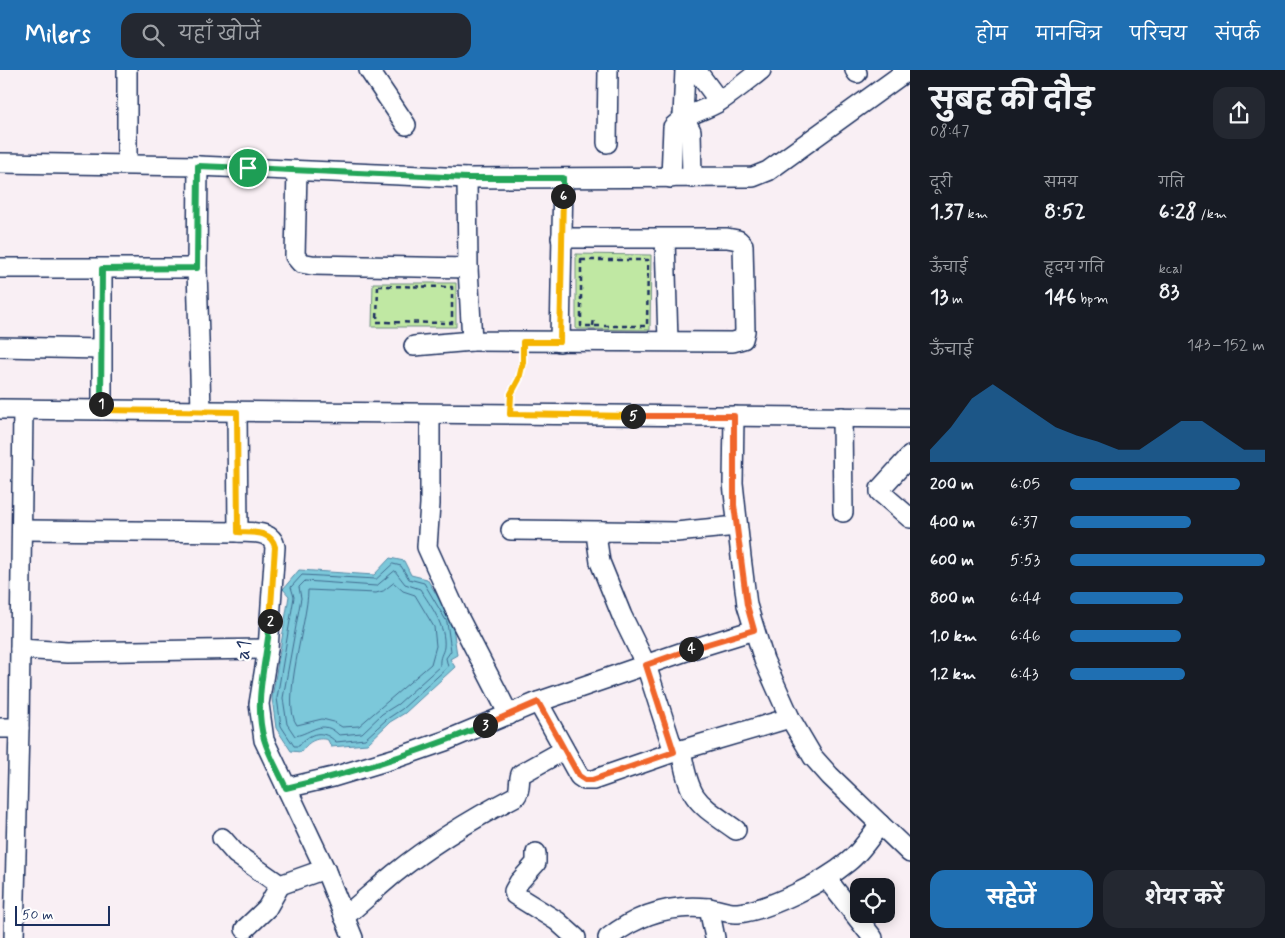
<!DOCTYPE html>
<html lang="hi">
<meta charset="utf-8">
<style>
:root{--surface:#171b24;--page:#242831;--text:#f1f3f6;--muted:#9ea1a6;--accent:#1f6fb2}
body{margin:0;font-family:Mynerve,"Playpen Sans Deva",sans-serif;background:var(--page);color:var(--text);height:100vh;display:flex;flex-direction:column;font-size:19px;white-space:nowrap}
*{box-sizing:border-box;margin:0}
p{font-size:16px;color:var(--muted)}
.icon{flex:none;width:28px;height:28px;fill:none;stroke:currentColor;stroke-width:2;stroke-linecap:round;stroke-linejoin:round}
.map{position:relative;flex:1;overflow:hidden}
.drawer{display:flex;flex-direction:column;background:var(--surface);width:375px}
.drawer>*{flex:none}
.controls{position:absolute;left:850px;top:808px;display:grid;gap:10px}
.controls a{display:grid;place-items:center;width:45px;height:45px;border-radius:10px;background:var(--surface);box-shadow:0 2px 12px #0003;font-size:25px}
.scale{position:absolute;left:15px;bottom:12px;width:95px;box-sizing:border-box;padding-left:5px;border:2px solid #1b2f5e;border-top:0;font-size:14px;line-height:18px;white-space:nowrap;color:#1b2f5e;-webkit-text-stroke:4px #fff;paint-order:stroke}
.pin{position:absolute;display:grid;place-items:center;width:42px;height:42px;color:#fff;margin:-21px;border:2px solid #fff;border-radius:50%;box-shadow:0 1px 5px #0007}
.km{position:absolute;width:25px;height:25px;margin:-12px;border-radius:50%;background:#222;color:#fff;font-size:14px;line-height:25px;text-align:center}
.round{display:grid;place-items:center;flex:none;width:52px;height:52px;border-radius:15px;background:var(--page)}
.overview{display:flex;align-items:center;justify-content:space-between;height:85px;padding:0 20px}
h1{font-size:28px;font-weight:700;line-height:38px}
.metrics{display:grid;grid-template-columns:repeat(3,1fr);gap:8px;height:85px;padding:5px 20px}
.metrics div{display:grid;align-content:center}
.metrics b{font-size:21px;font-weight:700}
.metrics small{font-size:14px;font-weight:400}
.metrics p{font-size:14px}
.chart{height:140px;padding:10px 20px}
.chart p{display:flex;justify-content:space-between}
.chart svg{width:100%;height:90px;margin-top:5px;fill:var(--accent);opacity:.7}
.cta{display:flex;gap:10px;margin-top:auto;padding:10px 20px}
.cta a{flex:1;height:58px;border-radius:15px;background:var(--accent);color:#fff;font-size:20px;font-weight:700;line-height:58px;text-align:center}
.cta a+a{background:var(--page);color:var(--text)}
ul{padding:0 20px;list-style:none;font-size:16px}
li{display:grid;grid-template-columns:80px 60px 1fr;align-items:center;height:38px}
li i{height:12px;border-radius:6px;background:var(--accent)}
header{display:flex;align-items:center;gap:30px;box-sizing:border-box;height:70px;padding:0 25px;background:var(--accent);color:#fff}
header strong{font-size:24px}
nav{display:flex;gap:28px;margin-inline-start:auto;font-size:18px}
.search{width:350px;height:45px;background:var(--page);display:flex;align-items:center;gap:12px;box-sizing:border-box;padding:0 18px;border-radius:15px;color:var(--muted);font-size:19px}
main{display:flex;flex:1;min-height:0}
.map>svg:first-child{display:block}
.green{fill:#c0e8a3;stroke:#6e8c80}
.water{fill:#7bc8da;stroke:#558ba8}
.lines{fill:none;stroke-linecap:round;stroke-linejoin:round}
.shore{stroke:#416c90;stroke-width:1}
.minor-casing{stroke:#1b2f5e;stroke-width:22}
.path{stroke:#1b2f5e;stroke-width:2.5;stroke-dasharray:5 4;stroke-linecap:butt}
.minor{stroke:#fff;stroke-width:19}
.split-1-casing{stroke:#fff;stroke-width:10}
.split-2-casing{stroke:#fff;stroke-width:10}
.split-3-casing{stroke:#fff;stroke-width:10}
.split-4-casing{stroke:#fff;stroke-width:10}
.split-5-casing{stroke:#fff;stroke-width:10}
.split-6-casing{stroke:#fff;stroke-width:10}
.split-7-casing{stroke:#fff;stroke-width:10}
.split-1{stroke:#22a559;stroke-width:6}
.split-2{stroke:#f5b400;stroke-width:6}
.split-3{stroke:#22a559;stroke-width:6}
.split-4{stroke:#f0652b;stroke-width:6}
.split-5{stroke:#f0652b;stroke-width:6}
.split-6{stroke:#f5b400;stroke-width:6}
.split-7{stroke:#22a559;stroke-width:6}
.labels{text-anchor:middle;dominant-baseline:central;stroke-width:4.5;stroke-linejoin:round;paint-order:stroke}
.street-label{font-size:20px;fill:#1b2f5e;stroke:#fff}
</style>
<header>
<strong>Milers</strong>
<div class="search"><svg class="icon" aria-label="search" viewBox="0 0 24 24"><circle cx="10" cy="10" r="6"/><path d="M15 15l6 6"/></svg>यहाँ खोजें</div>
<nav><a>होम</a><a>मानचित्र</a><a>परिचय</a><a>संपर्क</a></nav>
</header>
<main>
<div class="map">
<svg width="910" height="868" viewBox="0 0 910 868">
<rect width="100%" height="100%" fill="#f9eff4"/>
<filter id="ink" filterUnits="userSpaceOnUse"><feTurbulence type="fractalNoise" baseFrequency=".02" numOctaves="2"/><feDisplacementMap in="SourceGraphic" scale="10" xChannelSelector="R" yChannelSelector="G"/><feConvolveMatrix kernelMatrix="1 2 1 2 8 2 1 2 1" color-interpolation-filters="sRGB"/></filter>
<g filter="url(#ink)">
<g class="green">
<polygon points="576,184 651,185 650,260 576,259"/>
<polygon points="373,213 456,213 456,257 372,257"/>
</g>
<path class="water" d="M390,488L404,491L411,505L427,509L452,550L457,585L450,589L455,597L405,643L390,652L367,674L331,677L328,670C316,666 307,673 301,682L291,681L276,658L272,628L289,526L283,519L299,500L374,505Z"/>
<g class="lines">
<g class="shore">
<path d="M393,494L401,496L409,509L424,513L447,552L451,581L446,588L448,597L402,639L387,649L365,669L336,672C323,659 310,662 299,676H294L281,656L277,628L294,527L291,517L302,505L376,509Z"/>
<path d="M395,501L405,514L420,519C431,536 446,556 444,577C443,584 439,586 440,596L398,634L382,644L362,663L339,665C322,648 312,663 295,666L287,654L283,628L301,528L299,517L305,511L376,516Z"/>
<path d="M394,513L403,521L415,525L434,557L436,576L431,594L359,656L342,657L334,652L322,649L297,655C280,633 308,551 308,520L376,523L383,521Z"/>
</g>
<g class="minor-casing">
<g id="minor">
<polyline points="369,0 406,55"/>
<polyline points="685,0 683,47 691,61 692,108"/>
<polyline points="696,0 719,31"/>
<polyline points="855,0 857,3"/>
<polyline points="607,73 608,0"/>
<polyline points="0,93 198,96 467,108 753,107 768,101 908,0"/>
<polyline points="127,94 127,0"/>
<polyline points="198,96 197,198 201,341"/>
<polyline points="297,101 295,186 301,193 312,195 468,198"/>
<polyline points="467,108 468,198 472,271 733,272 743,269 745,261 743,175 738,170 727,168 561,168"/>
<path d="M671,108L673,57C687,43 701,42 717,33C733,23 747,11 761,0"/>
<polyline points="665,169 668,271"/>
<polyline points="0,198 197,198"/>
<polyline points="102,199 102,340"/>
<polyline points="560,272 563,108"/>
<polyline points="414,276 472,271"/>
<polyline points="0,277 101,279"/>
<polyline points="0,339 910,348"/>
<polyline points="237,342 238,462"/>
<polyline points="430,344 430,434 427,477 459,548 509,645"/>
<polyline points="734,346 733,413 741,487 747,535 764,590 790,648 813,687 830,706 910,783"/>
<polyline points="842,347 843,442"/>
<polyline points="910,386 880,419 880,422 910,448"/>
<path d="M23,460L238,462C252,463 272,460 275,477L268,579L259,634L264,670L325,799L353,868"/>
<polyline points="511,460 602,461"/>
<polyline points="20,579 68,582 268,579"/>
<polyline points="538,632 579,706 585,710 593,710 674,682"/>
<polyline points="0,658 19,658"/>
<polyline points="681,680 790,648"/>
<polyline points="286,718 333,707 396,688 445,671 538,632 686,581 754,560"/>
<path d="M736,760C695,731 690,731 681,680L674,682L646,595L622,546L600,492L597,471L602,461L676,462L737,456"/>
<polyline points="222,768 236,784 280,815 325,799"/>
<polyline points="536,783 536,793 519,812 514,821 515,825 557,851 576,868"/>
<polyline points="826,808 873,868"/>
<polyline points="709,838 715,868"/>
<path d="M344,847C361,833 377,818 394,804C431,774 474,748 516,726C521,720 518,711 521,704L564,680"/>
<polyline points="245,859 267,838 280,815"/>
<polyline points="14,868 19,658 23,340"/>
<path d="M608,868C637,845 671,834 708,838C718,839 727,844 738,843C769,840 824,812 848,792C861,782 870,767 880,754"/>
</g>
</g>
<g class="path">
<polygon points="581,190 648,190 647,256 581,256"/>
<polygon points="378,216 452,217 452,253 377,252"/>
<polyline points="593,256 594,248"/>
<polyline points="511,328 519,309 523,286"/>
</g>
<use href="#minor" class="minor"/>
</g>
</g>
<g class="lines" filter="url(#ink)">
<g class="split-1-casing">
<polyline id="split-1" points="101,334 102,199 197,198 198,96 248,98"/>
</g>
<g class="split-2-casing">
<path id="split-2" d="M101,334L102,340L237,342L238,462C252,463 271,460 275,477L270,551"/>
</g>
<g class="split-3-casing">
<path id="split-3" d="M270,551C267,589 253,631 264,669C269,686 279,702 286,718C355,702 421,682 485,655"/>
</g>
<g class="split-4-casing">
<polyline id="split-4" points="485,655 538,632 579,706 585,710 592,710 674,682 646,595 691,579"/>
</g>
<g class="split-5-casing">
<polyline id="split-5" points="633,346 734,346 734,435 747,535 754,560 691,579"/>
</g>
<g class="split-6-casing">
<polyline id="split-6" points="563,126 560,272 523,272 523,292 519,309 511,324 510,344 633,346"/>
</g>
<g class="split-7-casing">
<polyline id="split-7" points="248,98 467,108 563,108 563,126"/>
</g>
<use href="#split-1" class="split-1"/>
<use href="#split-2" class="split-2"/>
<use href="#split-3" class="split-3"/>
<use href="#split-4" class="split-4"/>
<use href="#split-5" class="split-5"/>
<use href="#split-6" class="split-6"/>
<use href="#split-7" class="split-7"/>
</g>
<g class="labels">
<g class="street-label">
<text transform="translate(244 580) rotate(-83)">a1</text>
</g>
</g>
</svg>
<div class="controls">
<a><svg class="icon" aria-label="locate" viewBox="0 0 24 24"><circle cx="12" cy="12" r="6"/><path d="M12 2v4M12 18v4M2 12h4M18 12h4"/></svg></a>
</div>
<div class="scale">50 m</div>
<div class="pin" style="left:248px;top:98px;background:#1e9e55"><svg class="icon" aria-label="arrive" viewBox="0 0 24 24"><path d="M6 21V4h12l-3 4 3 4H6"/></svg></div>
<b class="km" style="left:101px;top:334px">1</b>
<b class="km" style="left:270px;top:551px">2</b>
<b class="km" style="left:485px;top:655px">3</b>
<b class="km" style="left:691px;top:579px">4</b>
<b class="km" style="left:633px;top:346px">5</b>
<b class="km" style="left:563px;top:126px">6</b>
</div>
<section class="drawer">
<div class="overview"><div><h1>सुबह की दौड़</h1><p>08:47</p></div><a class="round"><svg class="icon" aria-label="share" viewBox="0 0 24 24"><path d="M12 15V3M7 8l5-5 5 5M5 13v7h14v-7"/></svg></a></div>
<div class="metrics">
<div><p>दूरी</p><b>1.37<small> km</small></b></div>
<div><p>समय</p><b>8:52</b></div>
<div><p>गति</p><b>6:28<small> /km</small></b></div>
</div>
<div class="metrics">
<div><p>ऊँचाई</p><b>13<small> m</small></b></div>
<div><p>हृदय गति</p><b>146<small> bpm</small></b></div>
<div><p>kcal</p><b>83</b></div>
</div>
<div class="chart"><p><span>ऊँचाई</span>143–152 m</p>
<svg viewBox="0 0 160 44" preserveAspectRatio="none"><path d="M0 44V38L10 27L20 13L30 6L40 13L50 20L60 27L70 31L80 34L90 38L100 38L110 31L120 24L130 24L140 31L150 38L160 38V44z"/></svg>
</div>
<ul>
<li><b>200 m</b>6:05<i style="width:87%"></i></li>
<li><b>400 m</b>6:37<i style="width:62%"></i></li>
<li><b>600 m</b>5:53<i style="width:100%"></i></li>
<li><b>800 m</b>6:44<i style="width:58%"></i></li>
<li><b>1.0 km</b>6:46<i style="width:57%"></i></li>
<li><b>1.2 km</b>6:43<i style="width:59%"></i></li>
</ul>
<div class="cta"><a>सहेजें</a><a>शेयर करें</a></div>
</section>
</main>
